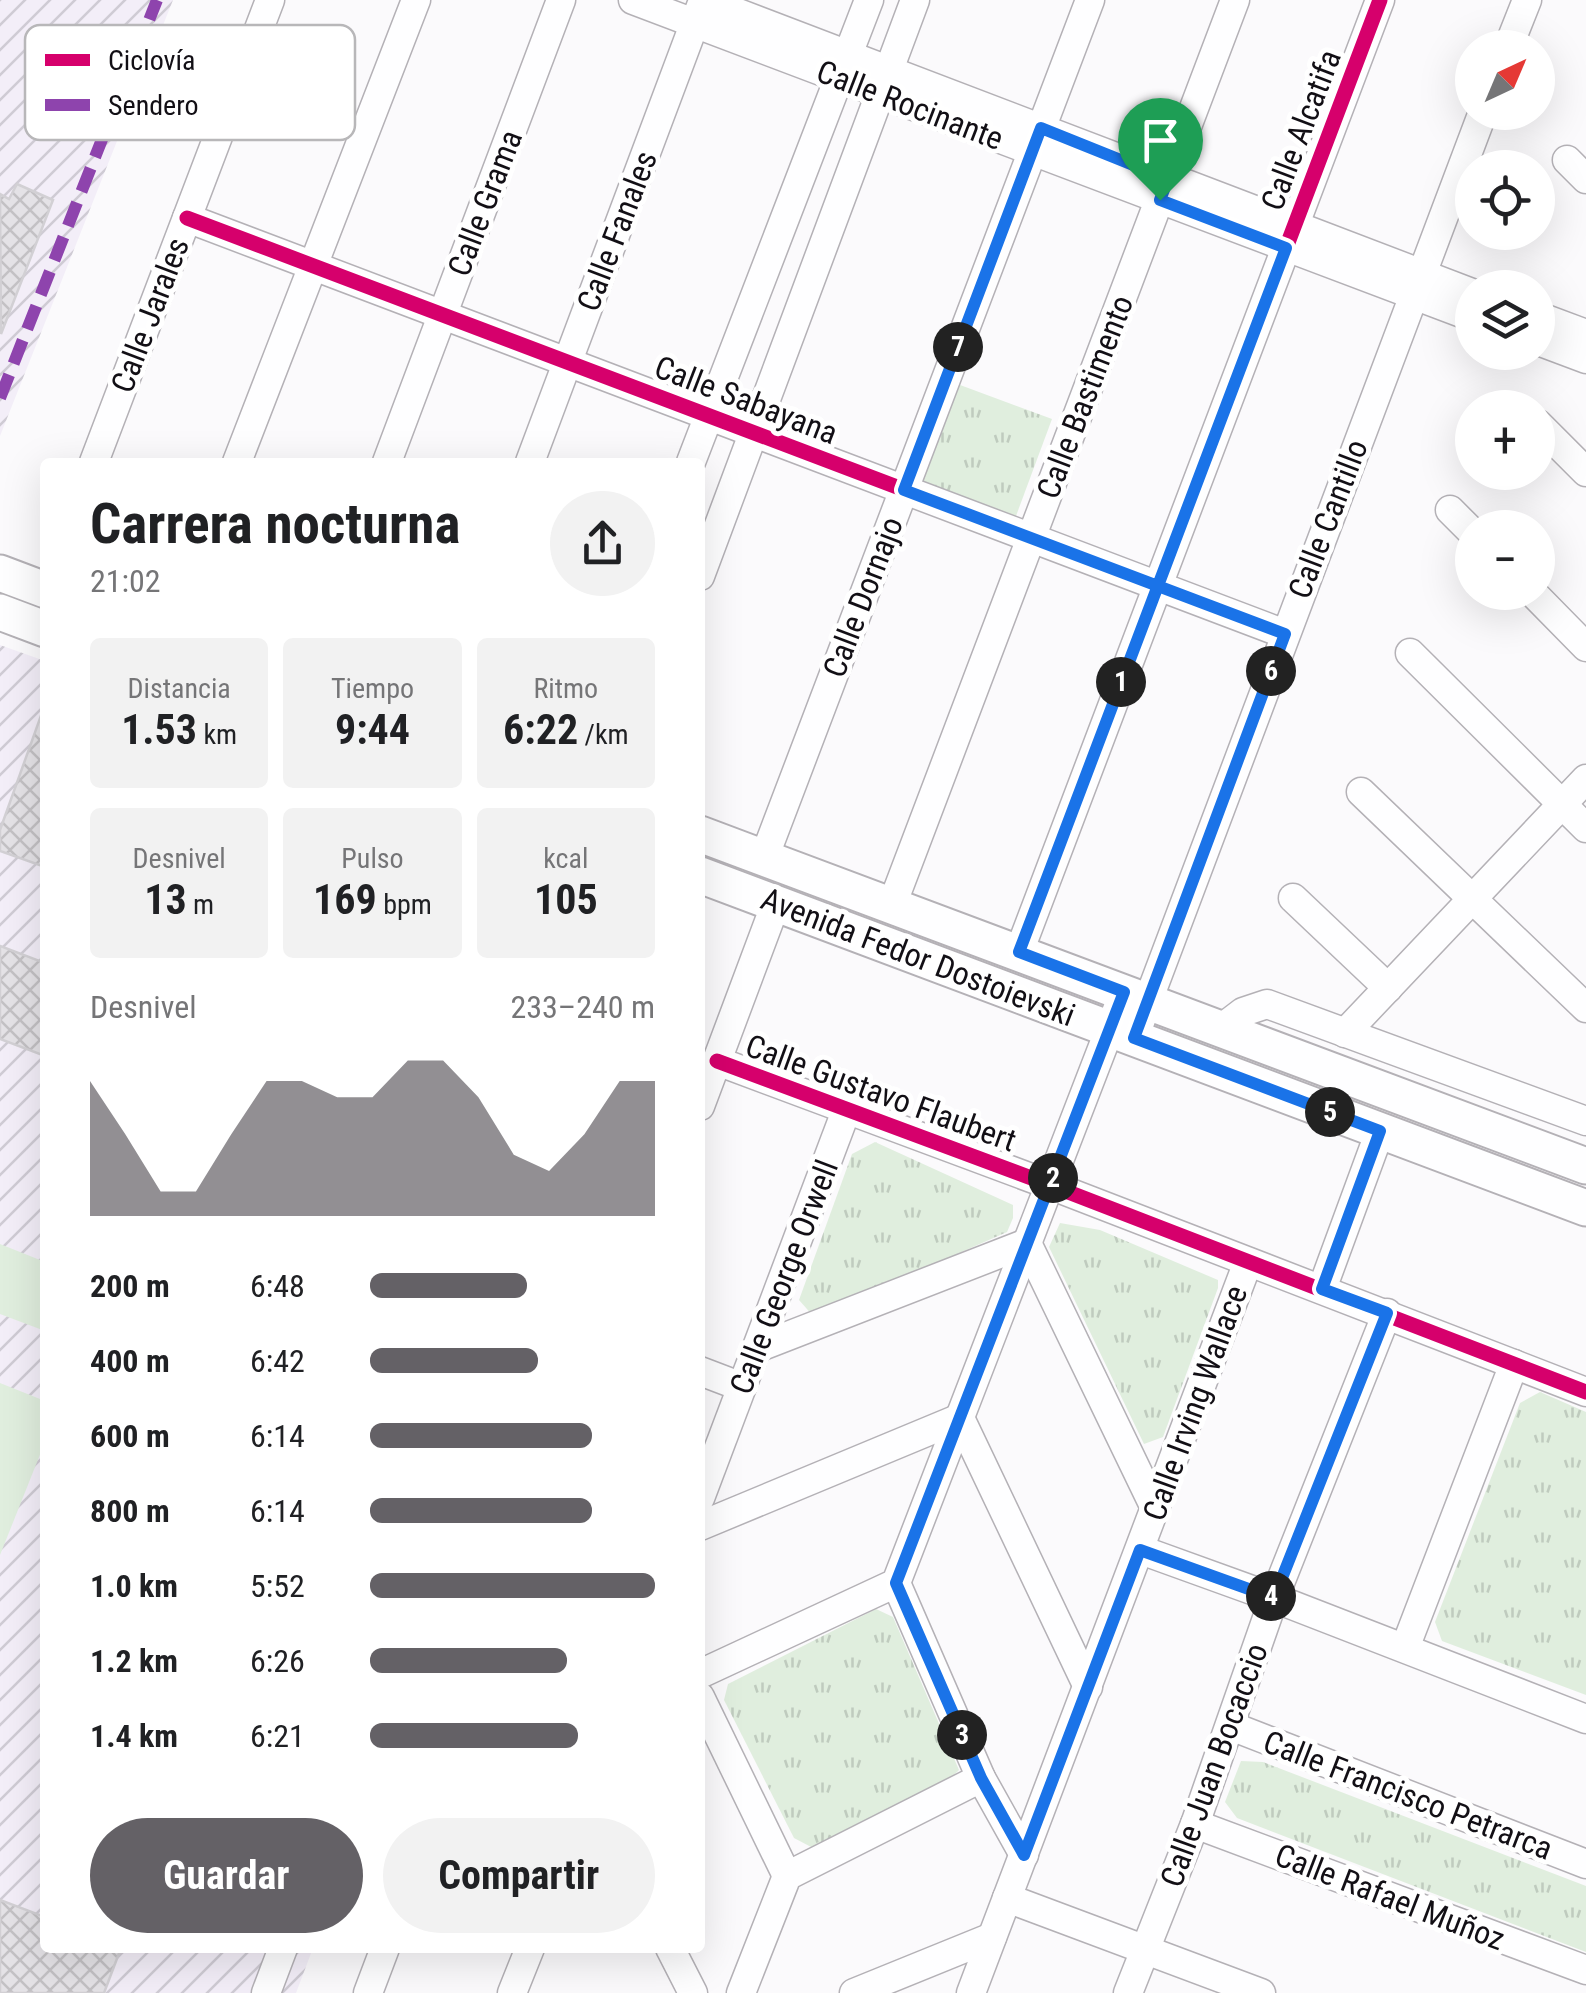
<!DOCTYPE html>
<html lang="es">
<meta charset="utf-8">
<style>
:root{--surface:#fff;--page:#f2f2f2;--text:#202124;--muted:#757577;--accent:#646166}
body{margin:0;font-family:"Roboto Condensed",sans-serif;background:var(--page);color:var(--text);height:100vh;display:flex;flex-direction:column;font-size:38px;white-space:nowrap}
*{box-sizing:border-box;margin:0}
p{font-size:32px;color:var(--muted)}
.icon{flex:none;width:55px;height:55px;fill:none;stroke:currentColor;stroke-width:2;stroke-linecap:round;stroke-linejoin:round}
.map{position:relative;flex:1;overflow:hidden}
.details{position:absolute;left:40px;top:458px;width:665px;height:1495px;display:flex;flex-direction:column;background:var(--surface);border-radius:10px;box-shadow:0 10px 40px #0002}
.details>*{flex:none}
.needle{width:65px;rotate:44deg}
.controls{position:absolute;left:1455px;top:30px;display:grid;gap:20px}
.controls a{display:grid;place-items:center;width:100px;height:100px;border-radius:50%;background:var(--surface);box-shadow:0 10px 40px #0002;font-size:50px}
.pin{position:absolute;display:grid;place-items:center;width:85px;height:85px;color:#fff;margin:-102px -42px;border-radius:50% 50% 50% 0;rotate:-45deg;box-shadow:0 0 10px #0007}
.pin .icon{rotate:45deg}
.km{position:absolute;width:50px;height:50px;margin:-25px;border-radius:50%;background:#222;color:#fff;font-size:28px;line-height:50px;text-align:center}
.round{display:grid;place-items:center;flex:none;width:105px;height:105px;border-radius:52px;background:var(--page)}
.overview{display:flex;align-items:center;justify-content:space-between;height:170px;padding:0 50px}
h1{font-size:55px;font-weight:700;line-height:75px}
.figures{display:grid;grid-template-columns:repeat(3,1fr);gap:15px;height:170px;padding:10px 50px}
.figures div{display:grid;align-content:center;border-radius:10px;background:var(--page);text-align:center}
.figures b{font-size:42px;font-weight:700}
.figures small{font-size:28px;font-weight:400}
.figures p{font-size:28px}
.chart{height:280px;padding:20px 50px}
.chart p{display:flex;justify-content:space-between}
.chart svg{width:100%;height:180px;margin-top:10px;fill:var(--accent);opacity:.7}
.button{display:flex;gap:20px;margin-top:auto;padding:20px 50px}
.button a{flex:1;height:115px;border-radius:60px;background:var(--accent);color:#fff;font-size:40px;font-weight:700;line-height:115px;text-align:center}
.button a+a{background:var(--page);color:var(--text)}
ul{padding:0 50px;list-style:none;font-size:32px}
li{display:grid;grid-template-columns:160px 120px 1fr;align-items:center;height:75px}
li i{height:25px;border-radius:12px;background:var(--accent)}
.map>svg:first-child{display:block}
.industrial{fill:url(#industrial-furrows)}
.park{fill:url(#park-tufts)}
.garden{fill:#e0eede}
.building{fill:url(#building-cross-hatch);stroke:#d2d0d4;stroke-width:2.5}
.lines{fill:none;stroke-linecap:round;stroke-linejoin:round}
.minor-casing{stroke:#b4b1b6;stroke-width:31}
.major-casing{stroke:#b4b1b6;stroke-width:39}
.minor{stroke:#fefeff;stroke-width:28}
.major{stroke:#fefeff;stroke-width:35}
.quiet{stroke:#8e44ad;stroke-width:12;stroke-dasharray:25 12;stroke-linecap:butt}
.cycleway-casing{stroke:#fff;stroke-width:21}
.cycleway{stroke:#d6006c;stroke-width:15}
.route-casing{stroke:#fff;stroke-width:20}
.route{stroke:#1a73e8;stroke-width:12}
.labels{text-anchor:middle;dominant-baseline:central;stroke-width:10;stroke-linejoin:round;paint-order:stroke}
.street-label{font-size:32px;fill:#120f15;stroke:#fff}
.key{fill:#fff;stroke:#b8b7b9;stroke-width:2.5}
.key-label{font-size:28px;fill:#120f15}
</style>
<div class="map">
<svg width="1586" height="1993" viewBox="0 0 1586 1993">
<defs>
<pattern id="industrial-furrows" width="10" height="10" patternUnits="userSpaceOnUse" patternTransform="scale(2.5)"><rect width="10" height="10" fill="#f3eef8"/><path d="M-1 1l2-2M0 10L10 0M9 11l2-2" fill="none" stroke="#cfcbd4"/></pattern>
<pattern id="park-tufts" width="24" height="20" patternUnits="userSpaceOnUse" patternTransform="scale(2.5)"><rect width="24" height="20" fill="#e0eede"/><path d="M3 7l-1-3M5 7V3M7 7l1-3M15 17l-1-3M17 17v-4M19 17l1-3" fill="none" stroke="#bfcbbe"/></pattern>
<pattern id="building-cross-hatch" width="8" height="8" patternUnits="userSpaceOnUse" patternTransform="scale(2.5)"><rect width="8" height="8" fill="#e4e2e6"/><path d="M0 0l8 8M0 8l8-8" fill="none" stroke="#c3c1c4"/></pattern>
</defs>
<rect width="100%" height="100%" fill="#fbfafc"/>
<g class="industrial">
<polygon points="0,0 173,0 0,436"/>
<polygon points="0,645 45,661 45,1948 313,1948 296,1993 0,1993"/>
</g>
<g class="park">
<polygon points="952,382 1052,419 1016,516 1007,520 920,486"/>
<polygon points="875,1142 1013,1205 1013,1218 1007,1232 814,1317 799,1300 852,1154"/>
<polygon points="1060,1223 1100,1230 1218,1280 1218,1288 1163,1437 1144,1444 1049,1247"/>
<polygon points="1540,1392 1586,1412 1586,1695 1442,1641 1435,1622 1520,1403"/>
<polygon points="876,1609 893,1617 959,1770 951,1778 813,1848 794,1838 724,1700 728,1684"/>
<polygon points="1241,1761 1263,1762 1586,1886 1586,1952 1237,1818 1225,1802"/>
</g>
<g class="garden">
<polygon points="0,1244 45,1262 45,1331 0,1314"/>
<polygon points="0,1383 45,1401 45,1442 0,1555"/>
</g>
<g class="building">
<polygon points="17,184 53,200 1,334 0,194 9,199"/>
<polygon points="43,710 45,710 45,867 0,851 0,830"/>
<polygon points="0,946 45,963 45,1056 0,1039"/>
<polygon points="0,1900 45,1917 45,1948 121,1948 104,1993 0,1993"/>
</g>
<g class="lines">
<g class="minor-casing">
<g id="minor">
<polyline points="633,0 1472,317"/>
<polyline points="704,0 1472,293"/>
<polyline points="1508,48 1527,0"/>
<polyline points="1567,160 1586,179"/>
<polyline points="187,218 1285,634"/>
<polyline points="1538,316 1586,334"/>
<polyline points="1538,341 1586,359"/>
<polyline points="1538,424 1586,472"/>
<polyline points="94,462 270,0"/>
<polyline points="237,462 416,0"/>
<polyline points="387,462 561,0"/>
<polyline points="530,462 701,6"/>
<polyline points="691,462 869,0"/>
<polyline points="1450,510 1472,532"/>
<polyline points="700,576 915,0"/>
<polyline points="1532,592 1586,647"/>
<polyline points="1410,653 1586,828"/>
<polyline points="1361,792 1586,1008"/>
<polyline points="764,858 1090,0"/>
<polyline points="1293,898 1388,988"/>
<polyline points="892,905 1235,0"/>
<polyline points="1019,952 1380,0"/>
<polyline points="1222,1028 1243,1012 1267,1004 1586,1121"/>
<polyline points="1345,1033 1586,779"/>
<polyline points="1134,1038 1483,112"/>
<polyline points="717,1061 1050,1185 1586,1392"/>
<polyline points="700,1106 776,903"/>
<polyline points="1322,1289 1380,1131"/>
<polyline points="757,1348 1027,1243 1156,1510"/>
<polyline points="700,1371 742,1387"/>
<polyline points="700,1498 846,1111"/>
<polyline points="700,1526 960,1418 1088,1687"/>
<polyline points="1141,1550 1274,1598 1586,1719"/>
<polyline points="896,1583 981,1778 1024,1855"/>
<polyline points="1405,1648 1514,1364"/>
<polyline points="700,1674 896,1583 1124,992"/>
<polyline points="700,1697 787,1876"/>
<polyline points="1231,1726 1586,1864"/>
<polyline points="1195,1824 1586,1970"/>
<polyline points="1007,1898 1261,1993"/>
<polyline points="670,1948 693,1993"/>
<polyline points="266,1993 283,1948"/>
<polyline points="368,1993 385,1948"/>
<polyline points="512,1993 530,1948"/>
<polyline points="741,1993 787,1876 981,1778"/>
<polyline points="854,1993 992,1937"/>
<polyline points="971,1993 1248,1262"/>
<polyline points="1128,1993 1195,1824 1274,1598 1387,1313"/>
</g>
</g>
<g class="major-casing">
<g id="major">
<polyline points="0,573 45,590"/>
<polyline points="0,612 45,629"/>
<polyline points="700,834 1586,1166"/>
<polyline points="700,875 1586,1208"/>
</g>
</g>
<use href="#minor" class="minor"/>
<use href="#major" class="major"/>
<polyline class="quiet" points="0,398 157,0"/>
<g class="cycleway-casing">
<g id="cycleway">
<polyline points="187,218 1285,634"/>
<polyline points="1019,952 1380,0"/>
<polyline points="717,1061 1050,1185 1586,1392"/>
</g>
</g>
<use href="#cycleway" class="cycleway"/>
</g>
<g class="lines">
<g class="route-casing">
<path id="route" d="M1160,200L1286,248C1197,482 1108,718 1019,952L1124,992L896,1583L981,1778L1024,1855L1140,1550L1274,1598L1387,1313L1322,1289L1380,1131L1134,1038L1285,634L904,490L1041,128L1168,179L1160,200"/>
</g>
<use href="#route" class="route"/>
</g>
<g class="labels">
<g class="street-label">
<text transform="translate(910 105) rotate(21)">Calle Rocinante</text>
<text transform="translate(1301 130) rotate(-69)">Calle Alcatifa</text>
<text transform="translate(485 203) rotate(-69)">Calle Grama</text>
<text transform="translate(617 231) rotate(-69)">Calle Fanales</text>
<text transform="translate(150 315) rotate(-69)">Calle Jarales</text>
<text transform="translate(1085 397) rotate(-69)">Calle Bastimento</text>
<text transform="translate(746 400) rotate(21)">Calle Sabayana</text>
<text transform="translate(1328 519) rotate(-69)">Calle Cantillo</text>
<text transform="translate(863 597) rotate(-69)">Calle Dornajo</text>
<text transform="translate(918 957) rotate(21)">Avenida Fedor Dostoievski</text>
<text transform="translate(881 1093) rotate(20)">Calle Gustavo Flaubert</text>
<text transform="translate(784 1277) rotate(-69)">Calle George Orwell</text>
<text transform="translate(1195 1403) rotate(-70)">Calle Irving Wallace</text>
<text transform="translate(1214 1765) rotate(-70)">Calle Juan Bocaccio</text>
<text transform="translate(1408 1795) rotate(21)">Calle Francisco Petrarca</text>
<text transform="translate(1390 1897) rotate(21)">Calle Rafael Muñoz</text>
</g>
</g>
<rect x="25" y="25" width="330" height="115" rx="15" class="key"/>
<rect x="45" y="54" width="45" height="12" fill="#d6006c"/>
<rect x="45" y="99" width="45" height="12" fill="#8e44ad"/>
<g class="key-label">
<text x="108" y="70">Ciclovía</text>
<text x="108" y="115">Sendero</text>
</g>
</svg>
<div class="controls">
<a><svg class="needle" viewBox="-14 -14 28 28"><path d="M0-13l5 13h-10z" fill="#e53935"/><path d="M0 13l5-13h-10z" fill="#757577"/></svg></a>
<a><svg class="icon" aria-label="locate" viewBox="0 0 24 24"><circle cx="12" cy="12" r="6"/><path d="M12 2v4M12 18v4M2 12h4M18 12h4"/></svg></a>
<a><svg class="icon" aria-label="layers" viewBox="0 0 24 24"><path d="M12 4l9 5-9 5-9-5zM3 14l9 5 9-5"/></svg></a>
<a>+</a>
<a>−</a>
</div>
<div class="pin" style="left:1160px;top:200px;background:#1e9e55"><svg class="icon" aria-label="arrive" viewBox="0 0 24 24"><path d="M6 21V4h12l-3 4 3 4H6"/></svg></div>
<b class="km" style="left:1121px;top:682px">1</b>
<b class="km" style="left:1053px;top:1178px">2</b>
<b class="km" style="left:962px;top:1735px">3</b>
<b class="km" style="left:1271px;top:1596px">4</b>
<b class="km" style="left:1330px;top:1112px">5</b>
<b class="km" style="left:1271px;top:671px">6</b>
<b class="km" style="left:958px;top:347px">7</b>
<section class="details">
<div class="overview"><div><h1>Carrera nocturna</h1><p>21:02</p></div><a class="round"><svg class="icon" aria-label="share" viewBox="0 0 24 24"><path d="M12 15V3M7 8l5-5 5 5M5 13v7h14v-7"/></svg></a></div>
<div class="figures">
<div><p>Distancia</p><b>1.53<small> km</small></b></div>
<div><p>Tiempo</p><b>9:44</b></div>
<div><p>Ritmo</p><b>6:22<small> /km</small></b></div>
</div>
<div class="figures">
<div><p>Desnivel</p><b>13<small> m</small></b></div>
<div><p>Pulso</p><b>169<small> bpm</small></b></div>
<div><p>kcal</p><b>105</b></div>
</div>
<div class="chart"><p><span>Desnivel</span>233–240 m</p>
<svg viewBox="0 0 160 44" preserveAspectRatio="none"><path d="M0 44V11L10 24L20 38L30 38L40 24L50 11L60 11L70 15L80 15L90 6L100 6L110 15L120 29L130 33L140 24L150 11L160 11V44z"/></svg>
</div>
<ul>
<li><b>200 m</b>6:48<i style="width:55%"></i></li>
<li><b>400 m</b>6:42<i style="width:59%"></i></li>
<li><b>600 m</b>6:14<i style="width:78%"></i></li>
<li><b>800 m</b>6:14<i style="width:78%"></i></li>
<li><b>1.0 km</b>5:52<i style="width:100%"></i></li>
<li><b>1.2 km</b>6:26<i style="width:69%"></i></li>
<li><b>1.4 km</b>6:21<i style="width:73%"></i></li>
</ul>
<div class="button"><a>Guardar</a><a>Compartir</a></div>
</section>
</div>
